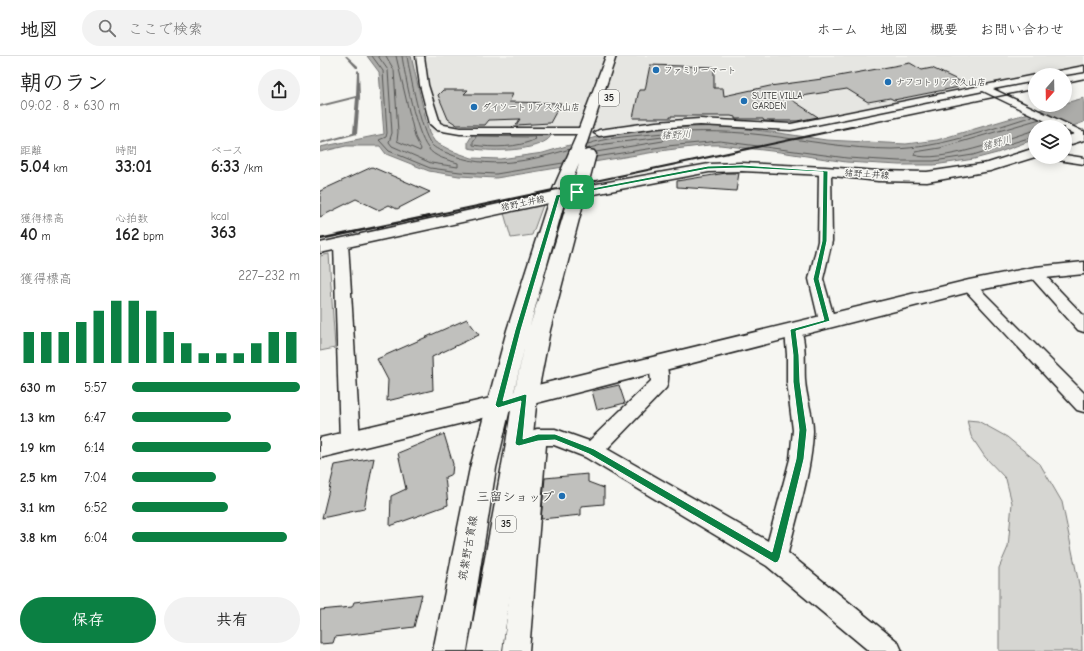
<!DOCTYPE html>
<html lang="ja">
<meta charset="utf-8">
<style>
:root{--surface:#fff;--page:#f2f2f2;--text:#222;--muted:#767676;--line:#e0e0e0;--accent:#0b8043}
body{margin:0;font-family:"Comic Neue","Klee One",sans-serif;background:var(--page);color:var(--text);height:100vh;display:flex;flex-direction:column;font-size:15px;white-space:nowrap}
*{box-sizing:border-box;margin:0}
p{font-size:13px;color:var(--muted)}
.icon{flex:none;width:22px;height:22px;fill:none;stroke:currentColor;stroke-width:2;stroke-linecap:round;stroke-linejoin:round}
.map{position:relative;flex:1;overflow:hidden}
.side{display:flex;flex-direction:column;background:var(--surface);width:320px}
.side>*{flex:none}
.needle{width:26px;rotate:200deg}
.controls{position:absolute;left:708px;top:12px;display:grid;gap:8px}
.controls a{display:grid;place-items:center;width:44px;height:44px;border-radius:50%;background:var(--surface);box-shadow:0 2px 10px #0003;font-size:20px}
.pin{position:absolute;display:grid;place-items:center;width:34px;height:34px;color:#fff;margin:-17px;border-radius:8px;box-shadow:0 2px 6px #0006}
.round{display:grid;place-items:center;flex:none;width:42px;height:42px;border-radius:21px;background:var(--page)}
.summary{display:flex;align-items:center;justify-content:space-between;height:68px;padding:0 20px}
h1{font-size:22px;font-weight:800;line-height:30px}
.stats{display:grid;grid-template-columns:repeat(3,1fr);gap:6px;height:68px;padding:4px 20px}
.stats div{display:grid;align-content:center}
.stats b{font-size:17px;font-weight:800}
.stats small{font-size:11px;font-weight:400}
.stats p{font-size:11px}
.chart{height:112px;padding:8px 20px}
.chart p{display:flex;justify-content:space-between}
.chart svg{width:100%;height:72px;margin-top:4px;stroke:var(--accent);stroke-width:6}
.button{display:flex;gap:8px;margin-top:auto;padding:8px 20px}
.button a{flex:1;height:46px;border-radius:24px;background:var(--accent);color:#fff;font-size:16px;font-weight:800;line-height:46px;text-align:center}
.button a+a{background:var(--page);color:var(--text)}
ul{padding:0 20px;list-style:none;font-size:13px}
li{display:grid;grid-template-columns:64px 48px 1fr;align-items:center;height:30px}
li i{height:10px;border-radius:5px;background:var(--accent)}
header{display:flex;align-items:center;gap:24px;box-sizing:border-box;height:56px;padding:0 20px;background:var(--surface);border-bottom:1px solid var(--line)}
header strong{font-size:19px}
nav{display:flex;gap:22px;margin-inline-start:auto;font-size:14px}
.search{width:280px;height:36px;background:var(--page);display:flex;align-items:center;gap:10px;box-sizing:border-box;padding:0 14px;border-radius:22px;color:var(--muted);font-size:15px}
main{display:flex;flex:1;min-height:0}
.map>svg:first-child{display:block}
.built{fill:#e6e6e2}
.green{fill:#d6d6d2;stroke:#797977}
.water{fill:#acaca9;stroke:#727271}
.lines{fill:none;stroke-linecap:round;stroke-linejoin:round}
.shore{stroke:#565654;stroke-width:1}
.stream{fill:#727271;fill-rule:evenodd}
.building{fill:#c0c0bd;stroke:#1c1c1c}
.minor-casing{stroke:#1c1c1c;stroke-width:3}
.tertiary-casing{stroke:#1c1c1c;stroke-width:3}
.secondary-casing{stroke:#1c1c1c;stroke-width:3}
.primary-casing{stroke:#1c1c1c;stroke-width:3}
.minor{fill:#f6f6f2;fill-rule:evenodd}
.tertiary{fill:#f6f6f2;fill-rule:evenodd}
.secondary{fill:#f6f6f2;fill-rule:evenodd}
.primary{fill:#f6f6f2;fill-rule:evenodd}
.rail-far2{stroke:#1c1c1c;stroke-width:1.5}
.rail-far1{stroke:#1c1c1c;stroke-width:2}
.rail{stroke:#1c1c1c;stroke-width:2.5}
.route{fill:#0b8043;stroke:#fff;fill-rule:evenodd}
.poi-dot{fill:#1f6fb2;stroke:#f6f6f2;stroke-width:1.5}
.labels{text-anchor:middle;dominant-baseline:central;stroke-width:3;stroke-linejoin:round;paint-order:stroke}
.far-poi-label{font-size:9px;fill:#1c1c1c;stroke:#f6f6f2;text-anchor:start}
.far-street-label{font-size:9px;fill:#1c1c1c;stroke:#f6f6f2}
.shield{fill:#f6f6f2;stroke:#5d5d5c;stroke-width:1}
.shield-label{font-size:10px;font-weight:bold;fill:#1c1c1c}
.far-water-label{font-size:10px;font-style:italic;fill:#565654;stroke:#f6f6f2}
.street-label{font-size:11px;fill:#1c1c1c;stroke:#f6f6f2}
.near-poi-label{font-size:13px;fill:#1c1c1c;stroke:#f6f6f2;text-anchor:end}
</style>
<header>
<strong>地図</strong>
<div class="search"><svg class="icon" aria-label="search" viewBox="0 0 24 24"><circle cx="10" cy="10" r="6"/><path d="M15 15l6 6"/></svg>ここで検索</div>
<nav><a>ホーム</a><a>地図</a><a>概要</a><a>お問い合わせ</a></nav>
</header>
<main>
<section class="side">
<div class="summary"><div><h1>朝のラン</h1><p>09:02 · 8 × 630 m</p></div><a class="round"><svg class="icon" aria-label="share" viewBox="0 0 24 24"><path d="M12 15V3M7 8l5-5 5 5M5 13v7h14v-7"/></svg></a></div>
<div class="stats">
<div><p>距離</p><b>5.04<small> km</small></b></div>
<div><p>時間</p><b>33:01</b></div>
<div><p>ペース</p><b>6:33<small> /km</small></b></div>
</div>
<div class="stats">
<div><p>獲得標高</p><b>40<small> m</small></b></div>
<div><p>心拍数</p><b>162<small> bpm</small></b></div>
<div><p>kcal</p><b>363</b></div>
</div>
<div class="chart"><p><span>獲得標高</span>227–232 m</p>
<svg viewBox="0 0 160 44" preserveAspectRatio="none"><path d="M5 44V25M15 44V25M25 44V25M35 44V19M45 44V12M55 44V6M65 44V6M75 44V12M85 44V25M95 44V32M105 44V38M115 44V38M125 44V38M135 44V32M145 44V25M155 44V25"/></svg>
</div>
<ul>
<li><b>630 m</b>5:57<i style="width:100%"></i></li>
<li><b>1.3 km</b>6:47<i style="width:59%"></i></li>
<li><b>1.9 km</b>6:14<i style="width:83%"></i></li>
<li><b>2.5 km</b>7:04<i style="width:50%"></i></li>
<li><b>3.1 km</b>6:52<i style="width:57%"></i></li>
<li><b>3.8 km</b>6:04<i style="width:92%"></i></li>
</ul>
<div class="button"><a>保存</a><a>共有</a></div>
</section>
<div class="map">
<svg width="764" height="595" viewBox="0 0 764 595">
<rect width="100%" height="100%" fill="#f6f6f2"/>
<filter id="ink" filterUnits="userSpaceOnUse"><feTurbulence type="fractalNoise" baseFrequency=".025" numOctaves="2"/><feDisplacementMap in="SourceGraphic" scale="8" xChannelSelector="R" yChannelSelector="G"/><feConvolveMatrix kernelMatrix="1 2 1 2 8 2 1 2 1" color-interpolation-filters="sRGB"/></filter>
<g filter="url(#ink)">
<polygon class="built" points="91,0 764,0 764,16 745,20 715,19 715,26 459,77 402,70 345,72 283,79 109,77"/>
<g class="green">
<polygon points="223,149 212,179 191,182 184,157 207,150"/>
<polygon points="9,198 15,292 0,295 0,200"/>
<polygon points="647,364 658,365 687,381 720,408 742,446 761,538 762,595 679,595 679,512 688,491 692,447 686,423 665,401 651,380"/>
</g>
<g class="water">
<polygon points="47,0 91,0 109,77 115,86 132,95 152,102 180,103 223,97 283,79 345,72 402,70 459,77 506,84 586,88 617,84 736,49 745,49 745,47 764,42 764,66 745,73 745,71 715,71 715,83 677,97 654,103 614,109 579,109 526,106 460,96 400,89 389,89 347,94 176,122 139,120 109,115 66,98 60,90 26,90 0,96 0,91 64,78 59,16"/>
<path d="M154,76L233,77C231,79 229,83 227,84C210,96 168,96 148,92V86Z"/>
</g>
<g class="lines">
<g class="shore">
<polyline points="52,0 63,15 67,77 66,81 59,84 69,95 110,112 140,116 176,118 243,107"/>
<path d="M58,0L68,14L72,77L69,86L72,90L111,107L138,111V107C128,104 114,101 108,92C96,77 85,20 82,0"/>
<polyline points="66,0 74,14 78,76 77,85 100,95 101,93 95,81 76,0"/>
<path d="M87,0C90,19 101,75 111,88C115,93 122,95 127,97C168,115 210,105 250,93"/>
<path d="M715,74C689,82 618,108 594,99L595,96L620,92L720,63"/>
<path d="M157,80L214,81L216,83C198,92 173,92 153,89V86Z"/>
<path d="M268,88C286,82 303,81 322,79C362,75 402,74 443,79C486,84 528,93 572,93C621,92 667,74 713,60"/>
<polyline points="266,93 285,88 343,81 345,83 343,85 276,96"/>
<polyline points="276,101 347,90 400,85 527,102 579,105 614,105 653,99 715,80"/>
</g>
<g class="stream">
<polygon points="25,0 27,0 38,10 38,12 36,12"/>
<polygon points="38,14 39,15 40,41 37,78 0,88 0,86 33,77 36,42 0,51 0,49 36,40 37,15"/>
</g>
</g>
<g class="building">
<polygon points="590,7 602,14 612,12 644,27 635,29 639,31 574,44 570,42 548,46 527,33 469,42 498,61 477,65 444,65 443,63 415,63 415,61 411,60 351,60 351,62 313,62 319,34 325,34 330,9 394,11 394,32 403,32 404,40 450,30 502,23"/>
<polygon points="123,34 148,34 144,38 193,38 189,46 241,47 230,67 196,69 200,63 169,64 165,69 137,69 128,63 118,39"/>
<polygon points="52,111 110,136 77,153 69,149 59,154 36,143 0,161 0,135"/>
<polygon points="406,117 419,117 416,135 357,131 357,125"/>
<polygon points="147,263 159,279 112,301 113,334 67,345 68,324 57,303"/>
<polygon points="299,329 305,347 277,354 272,335"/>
<polygon points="124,378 133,408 132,418 125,421 128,449 70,470 71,440 86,433 78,397"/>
<polygon points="54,402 44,453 2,462 15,409"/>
<polygon points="268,418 268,426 284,432 284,448 261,450 261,459 221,463 225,422"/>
<polygon points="102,538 94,571 15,581 13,587 0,588 0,554 32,551 34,546"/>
</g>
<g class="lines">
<g class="minor-casing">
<g id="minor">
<polygon points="96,0 104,0 108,29 120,67 124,69 140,72 264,72 269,75 264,78 140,78 117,74 110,68 100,29"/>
<polygon points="764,10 764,16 745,19 729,19 733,16"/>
<polygon points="715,19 715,25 673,33 764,76 764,82 745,74 745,71 738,71 663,35 471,74 380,69 336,72 279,80 274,77 279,74 336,66 380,63 471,68"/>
<polygon points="745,99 764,102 764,108 738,104 732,101 745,101"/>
<polygon points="505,112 509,113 511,115 512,185 503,223 515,265 513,269 507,271 501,269 499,265 489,223 498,185 499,115 501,113"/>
<polygon points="21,183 26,184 28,187 40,385 37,391 30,393 23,391 20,385 14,187 16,184"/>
<polygon points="715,212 720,214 764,260 764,276 758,274 710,220 708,217 710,214"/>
<polygon points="649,225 654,227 764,337 764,356 757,354 644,233 642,230 644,227"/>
<path d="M473,268L479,270C487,283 484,309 485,324C486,341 493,358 493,375C492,414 477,459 468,497L578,586L582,595H549L447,510L265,401L234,389H226L209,595H183L206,393L199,395L192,393L189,387L192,381L217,373H235L269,385L331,325L329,308L332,303L338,302L344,303C348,311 350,324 346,332L287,393L448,485L470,403L473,374L467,326V299L465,274L467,270Z"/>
</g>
</g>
<g class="tertiary-casing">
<polygon id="tertiary" points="764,206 764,218 715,223 649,236 205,350 179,358 0,402 0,382 179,340 205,332 649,224 715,211"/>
</g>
<g class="secondary-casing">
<g id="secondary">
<polygon points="764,75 764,84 745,90 745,81"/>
<polygon points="715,92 715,101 670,115 607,126 558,125 505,119 422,115 389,116 238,145 0,197 0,187 238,135 389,108 422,107 505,111 558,115 607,116 668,107"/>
</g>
</g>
<g class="primary-casing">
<path id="primary" d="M286,0H296L264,95L269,94L274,95L276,98L230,274L217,341L212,387L182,595H148L186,387L193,341L205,289L176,412L147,595H113L150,412L187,274L230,140L255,83ZM259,108L210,270L246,140Z"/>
</g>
<use href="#minor" class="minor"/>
<use href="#tertiary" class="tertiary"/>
<use href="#secondary" class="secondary"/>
<use href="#primary" class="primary"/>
<g class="rail-far2">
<polyline points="745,27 764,23"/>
<polyline points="532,71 715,33"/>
</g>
<polyline class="rail-far1" points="105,161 536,70"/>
<polyline class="rail" points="0,183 110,160"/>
</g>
</g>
<path class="route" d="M422,109L508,115L507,185L499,223L510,265L476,275L479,299L480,326L487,374L484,403L460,502L458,506L455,507L269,398L235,384L218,385L199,390L196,389L195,387L201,345L178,352L175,349L195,274L236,139L388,110ZM422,112L503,116L502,185L493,223L504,264L471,273L470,274L473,299V326L479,374L476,403L452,496L274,393L235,378H218L203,383L207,339L205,338L183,345L201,274L240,141L388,113Z"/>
<g class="poi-dot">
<circle cx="336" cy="14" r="4"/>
<circle cx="568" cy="26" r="4"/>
<circle cx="424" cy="45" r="4"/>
<circle cx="154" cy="51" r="4"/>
<circle cx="242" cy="440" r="4"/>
</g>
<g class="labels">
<g class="far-poi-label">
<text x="344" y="14">ファミリーマート</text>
<text x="576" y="26">ナフコトリアス久山店</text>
<text x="432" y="40">SUITE VILLA<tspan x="432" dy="10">GARDEN</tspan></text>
<text x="162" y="51">ダイソートリアス久山店</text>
</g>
<g class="far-street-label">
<text transform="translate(547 118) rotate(4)">猪野土井線</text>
<text transform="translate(203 147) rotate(-12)">猪野土井線</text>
</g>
<g class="shield">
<rect x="279" y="34" width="20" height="16" rx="3"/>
<rect x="176" y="460" width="20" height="16" rx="3"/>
</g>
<g class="shield-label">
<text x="289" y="42">35</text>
<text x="186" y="468">35</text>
</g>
<g class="far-water-label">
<text transform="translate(356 79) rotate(-3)">猪野川</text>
<text transform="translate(677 87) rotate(-16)">猪野川</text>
</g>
<g class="street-label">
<text transform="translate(148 492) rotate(-80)">筑紫野古賀線</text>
</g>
<g class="near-poi-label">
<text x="234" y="440">三留ショップ</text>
</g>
</g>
</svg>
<div class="controls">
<a><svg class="needle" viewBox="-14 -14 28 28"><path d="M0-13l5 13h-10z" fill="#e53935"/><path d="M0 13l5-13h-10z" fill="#767676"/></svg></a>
<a><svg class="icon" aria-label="layers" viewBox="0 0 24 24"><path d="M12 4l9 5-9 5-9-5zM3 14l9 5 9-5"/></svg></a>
</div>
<div class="pin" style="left:257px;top:136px;background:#1e9e55"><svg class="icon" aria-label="arrive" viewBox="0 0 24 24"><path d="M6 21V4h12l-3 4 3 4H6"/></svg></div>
</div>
</main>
